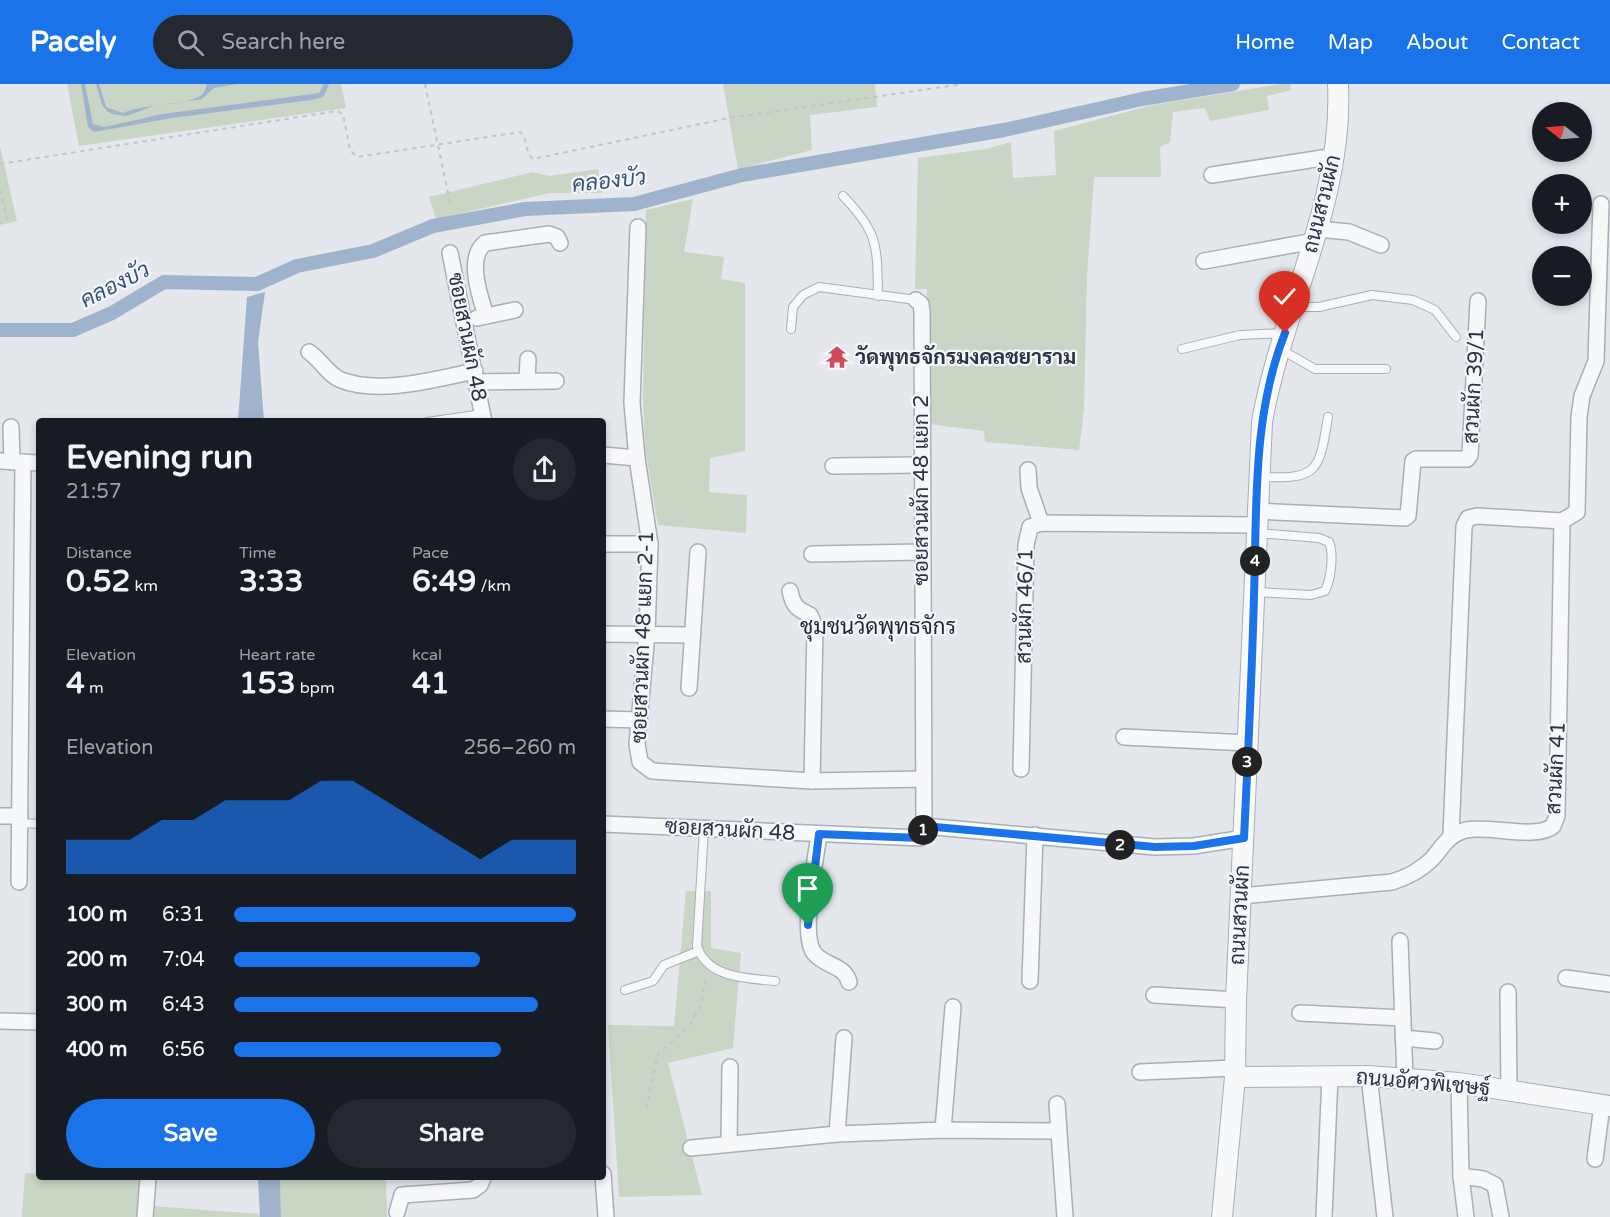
<!DOCTYPE html>
<meta charset="utf-8">
<style>
:root{--surface:#171b24;--page:#242831;--text:#f1f3f6;--muted:#9ea1a6;--accent:#1a73e8}
body{margin:0;font-family:"Varela Round",Sarabun,sans-serif;background:var(--page);color:var(--text);height:100vh;display:flex;flex-direction:column;font-size:22px;white-space:nowrap}
*{box-sizing:border-box;margin:0}
p{font-size:20px;color:var(--muted)}
.icon{flex:none;width:33px;height:33px;fill:none;stroke:currentColor;stroke-width:2;stroke-linecap:round;stroke-linejoin:round}
.map{position:relative;flex:1;overflow:hidden}
.details{position:absolute;left:36px;top:334px;width:570px;height:762px;display:flex;flex-direction:column;background:var(--surface);border-radius:6px;box-shadow:0 3px 9px #0003}
.details>*{flex:none}
.needle{width:39px;rotate:287deg}
.buttons{position:absolute;left:1532px;top:18px;display:grid;gap:12px}
.buttons a{display:grid;place-items:center;width:60px;height:60px;border-radius:50%;background:var(--surface);box-shadow:0 3px 9px #0003;font-size:30px}
.pin{position:absolute;display:grid;place-items:center;width:51px;height:51px;color:#fff;margin:-62px -26px;border-radius:50% 50% 50% 0;rotate:-45deg;box-shadow:0 0 6px #0007}
.pin .icon{rotate:45deg}
.km{position:absolute;width:30px;height:30px;margin:-15px;border-radius:50%;background:#222;color:#fff;font-size:16px;line-height:30px;text-align:center}
.round{display:grid;place-items:center;flex:none;width:63px;height:63px;border-radius:32px;background:var(--page)}
.headline{display:flex;align-items:center;justify-content:space-between;height:102px;padding:0 30px}
h1{font-size:33px;font-weight:800;line-height:45px}
.metrics{display:grid;grid-template-columns:repeat(3,1fr);gap:9px;height:102px;padding:6px 30px}
.metrics div{display:grid;align-content:center}
.metrics b{font-size:30px;font-weight:800}
.metrics small{font-size:16px;font-weight:400}
.metrics p{font-size:16px}
.chart{height:168px;padding:12px 30px}
.chart p{display:flex;justify-content:space-between}
.chart svg{width:100%;height:108px;margin-top:6px;fill:var(--accent);opacity:.7}
.cta{display:flex;gap:12px;margin-top:auto;padding:12px 30px}
.cta a{flex:1;height:69px;border-radius:36px;background:var(--accent);color:#fff;font-size:24px;font-weight:800;line-height:69px;text-align:center}
.cta a+a{background:var(--page);color:var(--text)}
ul{padding:0 30px;list-style:none;font-size:20px}
li{display:grid;grid-template-columns:96px 72px 1fr;align-items:center;height:45px}
li i{height:15px;border-radius:8px;background:var(--accent)}
header{display:flex;align-items:center;gap:36px;box-sizing:border-box;height:84px;padding:0 30px;background:var(--accent);color:#fff}
header strong{font-size:28px}
nav{display:flex;gap:33px;margin-inline-start:auto;font-size:21px}
.search{width:420px;height:54px;background:var(--page);display:flex;align-items:center;gap:15px;box-sizing:border-box;padding:0 21px;border-radius:33px;color:var(--muted);font-size:22px}
.map>svg:first-child{display:block}
.green{fill:#c9d6c5}
.water{fill:#9fb4cc}
.lines{fill:none;stroke-linecap:round;stroke-linejoin:round}
.canal{stroke:#9fb4cc;stroke-width:14}
.service-casing{stroke:#a9aeb7;stroke-width:10}
.minor-casing{stroke:#a9aeb7;stroke-width:18}
.tertiary-casing{stroke:#a9aeb7;stroke-width:22}
.path{stroke:#c2c5cb;stroke-width:2;stroke-dasharray:4.5 4.5;stroke-linecap:butt}
.service{stroke:#f7f8fa;stroke-width:8}
.minor{stroke:#f7f8fa;stroke-width:15}
.tertiary{stroke:#f7f8fa;stroke-width:20}
.route-casing{stroke:#fff;stroke-width:12}
.route{stroke:#1a73e8;stroke-width:8}
.labels{text-anchor:middle;dominant-baseline:central;stroke-width:4.5;stroke-linejoin:round;paint-order:stroke}
.street-label{font-size:21px;fill:#2b3445;stroke:#f4f6f9}
.poi-label{font-size:21px;font-weight:bold;fill:#2b3445;stroke:#f4f6f9;text-anchor:start}
.water-label{font-size:22px;font-style:italic;fill:#34527a;stroke:#f4f6f9}
.neighbourhood-label{font-size:22px;fill:#1d2536;stroke:#f4f6f9}
</style>
<header>
<strong>Pacely</strong>
<div class="search"><svg class="icon" aria-label="search" viewBox="0 0 24 24"><circle cx="10" cy="10" r="6"/><path d="M15 15l6 6"/></svg>Search here</div>
<nav><a>Home</a><a>Map</a><a>About</a><a>Contact</a></nav>
</header>
<div class="map">
<svg width="1610" height="1133" viewBox="0 0 1610 1133">
<rect width="100%" height="100%" fill="#e4e7ec"/>
<g class="green">
<polygon points="67,0 341,0 346,24 79,62"/>
<polygon points="723,0 875,0 877,23 810,31 812,66 738,85"/>
<polygon points="1281,0 1290,0 1291,6 1267,12 1269,26 1210,37 1205,24 1173,28 1170,58 1160,63 1161,93 1094,93 1087,192 1084,325 1079,366 985,358 984,347 929,340 927,205 915,205 918,74 986,65 1011,58 1013,94 1056,91 1054,47 1153,21"/>
<polygon points="0,62 17,137 0,141"/>
<polygon points="598,85 602,109 550,109 436,135 429,113 533,88 549,92"/>
<polygon points="693,115 684,168 724,173 721,195 745,199 745,367 710,374 709,408 747,411 746,449 658,441 645,364 643,312 646,126"/>
<polygon points="686,807 711,807 711,864 741,869 733,964 668,979 702,1111 619,1113 608,941 674,942"/>
<polygon points="25,1089 39,1090 39,1094 142,1095 138,1121 260,1130 260,1133 22,1133"/>
<polygon points="280,1094 386,1094 387,1133 281,1133"/>
</g>
<g class="water">
<polygon points="81,0 85,0 93,40 105,43 162,30 319,9 324,0 329,1 323,13 311,16 172,34 94,48 88,43"/>
<path d="M96,0H99L106,23L123,29C147,19 174,23 196,14C203,12 205,7 207,0H237L214,4L202,15L154,22L126,32L112,30L107,27L102,21Z"/>
<polygon points="265,208 258,258 264,337 238,337 247,213"/>
<polygon points="258,1094 280,1094 281,1133 260,1133"/>
</g>
<g class="lines">
<polyline class="canal" points="0,246 73,246 112,229 164,198 257,200 297,182 373,167 433,142 525,125 634,120 742,91 1004,46 1142,15 1233,0"/>
<g class="service-casing">
<g id="service">
<path d="M843,112C879,149 877,162 878,212"/>
<polyline points="1295,223 1319,223 1372,211 1413,216 1435,226 1456,253"/>
<polyline points="791,245 793,223 803,211 819,203 916,216"/>
<polyline points="1182,265 1240,251 1284,249"/>
<polyline points="1280,265 1315,285 1386,285"/>
<polyline points="427,338 483,330"/>
<path d="M1260,393C1318,395 1319,389 1328,333"/>
<path d="M1256,508L1311,511L1325,507C1331,495 1334,470 1329,458L1319,454L1258,449"/>
<polyline points="20,739 39,740"/>
<path d="M704,745L697,862C707,894 746,894 775,897"/>
<polyline points="625,906 653,897 664,881 699,867"/>
</g>
</g>
<g class="minor-casing">
<g id="minor">
<polyline points="1212,91 1335,72"/>
<polyline points="638,143 632,319 637,374 650,460 647,550 637,660 640,678 652,687 812,697 923,695"/>
<polyline points="1318,145 1349,148 1381,161"/>
<polyline points="450,169 484,338"/>
<polyline points="1204,177 1314,157"/>
<polyline points="916,216 921,220 922,228 924,742"/>
<path d="M486,232C480,212 466,174 485,159L549,150L557,153L560,159"/>
<polyline points="477,234 515,226"/>
<path d="M309,268C320,275 328,291 341,296C379,311 436,295 475,287"/>
<polyline points="527,297 528,275"/>
<polyline points="477,298 556,297"/>
<polyline points="11,343 12,378"/>
<polyline points="603,371 637,374"/>
<polyline points="0,377 39,379"/>
<polyline points="833,382 921,381"/>
<polyline points="1028,386 1029,404 1041,439"/>
<polyline points="1256,427 1405,434 1408,432 1413,377 1416,375 1467,375 1470,371 1478,217"/>
<polyline points="603,460 650,460"/>
<polyline points="812,470 921,468"/>
<path d="M790,507C793,522 797,525 810,531L815,543L812,697"/>
<polyline points="603,550 692,551"/>
<polyline points="689,604 698,468"/>
<polyline points="603,635 639,636"/>
<polyline points="1124,653 1248,659"/>
<polyline points="1021,685 1026,461 1030,443 1041,439 1255,441"/>
<polyline points="0,732 20,732"/>
<polyline points="603,740 920,754 924,742 1155,763 1194,762 1244,754"/>
<path d="M819,750C816,775 800,850 814,869C824,882 845,881 849,898"/>
<polyline points="1451,751 1464,442 1468,434 1477,432 1562,437 1577,428 1579,333 1582,312 1596,277 1601,120"/>
<polyline points="19,798 23,378"/>
<path d="M1241,812L1392,798C1408,793 1420,787 1432,775C1443,762 1449,750 1466,746C1489,741 1536,756 1553,742L1557,732L1562,437"/>
<polyline points="1400,857 1405,995"/>
<polyline points="1566,894 1610,900"/>
<polyline points="1030,897 1035,751"/>
<polyline points="1508,908 1509,1008"/>
<polyline points="1154,911 1236,916"/>
<polyline points="1300,929 1403,934"/>
<polyline points="0,937 39,938"/>
<polyline points="1403,954 1435,957"/>
<polyline points="1140,988 1235,984"/>
<polyline points="1369,992 1385,1133"/>
<polyline points="1459,999 1461,1092 1483,1095 1495,1101 1501,1133"/>
<polyline points="1057,1020 1065,1133"/>
<polyline points="943,1046 953,923"/>
<polyline points="837,1050 844,954"/>
<polyline points="729,1060 730,983"/>
<polyline points="691,1064 837,1050 943,1046 1058,1047"/>
<polyline points="1595,1075 1602,1021"/>
<polyline points="603,1090 606,1133"/>
<polyline points="1461,1092 1466,1133"/>
<polyline points="397,1128 402,1111 473,1106 480,1101 483,1094"/>
<polyline points="145,1133 148,1094"/>
<polyline points="1324,1133 1330,992"/>
</g>
</g>
<g class="tertiary-casing">
<g id="tertiary">
<polyline points="1235,993 1369,992 1459,999 1610,1022"/>
<path d="M1222,1133L1235,993L1236,916L1262,338C1282,224 1344,118 1338,0"/>
</g>
</g>
<g class="path">
<polyline points="425,0 450,118"/>
<path d="M0,80L337,27L343,30L350,66L357,73L520,48C529,55 524,68 533,75L729,34L963,0"/>
<polyline points="0,106 7,133 5,138 0,139"/>
<polyline points="646,1025 658,970 689,942 701,921 706,891"/>
</g>
<use href="#service" class="service"/>
<use href="#minor" class="minor"/>
<use href="#tertiary" class="tertiary"/>
</g>
<g class="lines">
<g class="route-casing">
<path id="route" d="M808,841L819,750L920,754L924,742L1155,763L1194,762L1244,754C1248,673 1252,592 1254,511C1257,424 1252,332 1285,249"/>
</g>
<use href="#route" class="route"/>
</g>
<defs>
<g id="temple-bare" transform="scale(1.8)"><path d="M0-6L5-2H3V0L6.5 2.5H4V6H1.5V3h-3V6H-4V2.5H-6.5L-3 0V-2H-5Z" fill="#d1495b" stroke="#f4f6f9" stroke-width="2.5" paint-order="stroke"/></g>
</defs>
<g fill-rule="evenodd">
<use href="#temple-bare" x="837" y="273"/>
</g>
<g class="labels">
<g class="street-label">
<text transform="translate(1322 120) rotate(-76)">ถนนสวนผัก</text>
<text transform="translate(467 253) rotate(79)">ซอยสวนผัก 48</text>
<text transform="translate(1474 302) rotate(-87)">สวนผัก 39/1</text>
<text transform="translate(921 406) rotate(-90)">ซอยสวนผัก 48 แยก 2</text>
<text transform="translate(1025 522) rotate(-89)">สวนผัก 46/1</text>
<text transform="translate(643 553) rotate(-88)">ซอยสวนผัก 48 แยก 2-1</text>
<text transform="translate(1556 684) rotate(-87)">สวนผัก 41</text>
<text transform="translate(730 746) rotate(3)">ซอยสวนผัก 48</text>
<text transform="translate(1240 831) rotate(-87)">ถนนสวนผัก</text>
<text transform="translate(1423 999) rotate(5)">ถนนอัศวพิเชษฐ์</text>
</g>
<g class="poi-label">
<text x="855" y="273">วัดพุทธจักรมงคลชยาราม</text>
</g>
<g class="water-label">
<text transform="translate(609 97) rotate(-6)">คลองบัว</text>
<text transform="translate(115 201) rotate(-27)">คลองบัว</text>
</g>
<g class="neighbourhood-label">
<text x="878" y="543">ชุมชนวัดพุทธจักร</text>
</g>
</g>
</svg>
<div class="buttons">
<a><svg class="needle" viewBox="-14 -14 28 28"><path d="M0-13l5 13h-10z" fill="#e53935"/><path d="M0 13l5-13h-10z" fill="#9ea1a6"/></svg></a>
<a>+</a>
<a>−</a>
</div>
<div class="pin" style="left:808px;top:841px;background:#1e9e55"><svg class="icon" aria-label="arrive" viewBox="0 0 24 24"><path d="M6 21V4h12l-3 4 3 4H6"/></svg></div>
<div class="pin" style="left:1285px;top:249px;background:#d93025"><svg class="icon" aria-label="check" viewBox="0 0 24 24"><path d="M5 12l5 5 9-10"/></svg></div>
<b class="km" style="left:923px;top:746px">1</b>
<b class="km" style="left:1120px;top:761px">2</b>
<b class="km" style="left:1247px;top:678px">3</b>
<b class="km" style="left:1255px;top:477px">4</b>
<section class="details">
<div class="headline"><div><h1>Evening run</h1><p>21:57</p></div><a class="round"><svg class="icon" aria-label="share" viewBox="0 0 24 24"><path d="M12 15V3M7 8l5-5 5 5M5 13v7h14v-7"/></svg></a></div>
<div class="metrics">
<div><p>Distance</p><b>0.52<small> km</small></b></div>
<div><p>Time</p><b>3:33</b></div>
<div><p>Pace</p><b>6:49<small> /km</small></b></div>
</div>
<div class="metrics">
<div><p>Elevation</p><b>4<small> m</small></b></div>
<div><p>Heart rate</p><b>153<small> bpm</small></b></div>
<div><p>kcal</p><b>41</b></div>
</div>
<div class="chart"><p><span>Elevation</span>256–260 m</p>
<svg viewBox="0 0 160 44" preserveAspectRatio="none"><path d="M0 44V30L10 30L20 30L30 22L40 22L50 14L60 14L70 14L80 6L90 6L100 14L110 22L120 30L130 38L140 30L150 30L160 30V44z"/></svg>
</div>
<ul>
<li><b>100 m</b>6:31<i style="width:100%"></i></li>
<li><b>200 m</b>7:04<i style="width:72%"></i></li>
<li><b>300 m</b>6:43<i style="width:89%"></i></li>
<li><b>400 m</b>6:56<i style="width:78%"></i></li>
</ul>
<div class="cta"><a>Save</a><a>Share</a></div>
</section>
</div>
